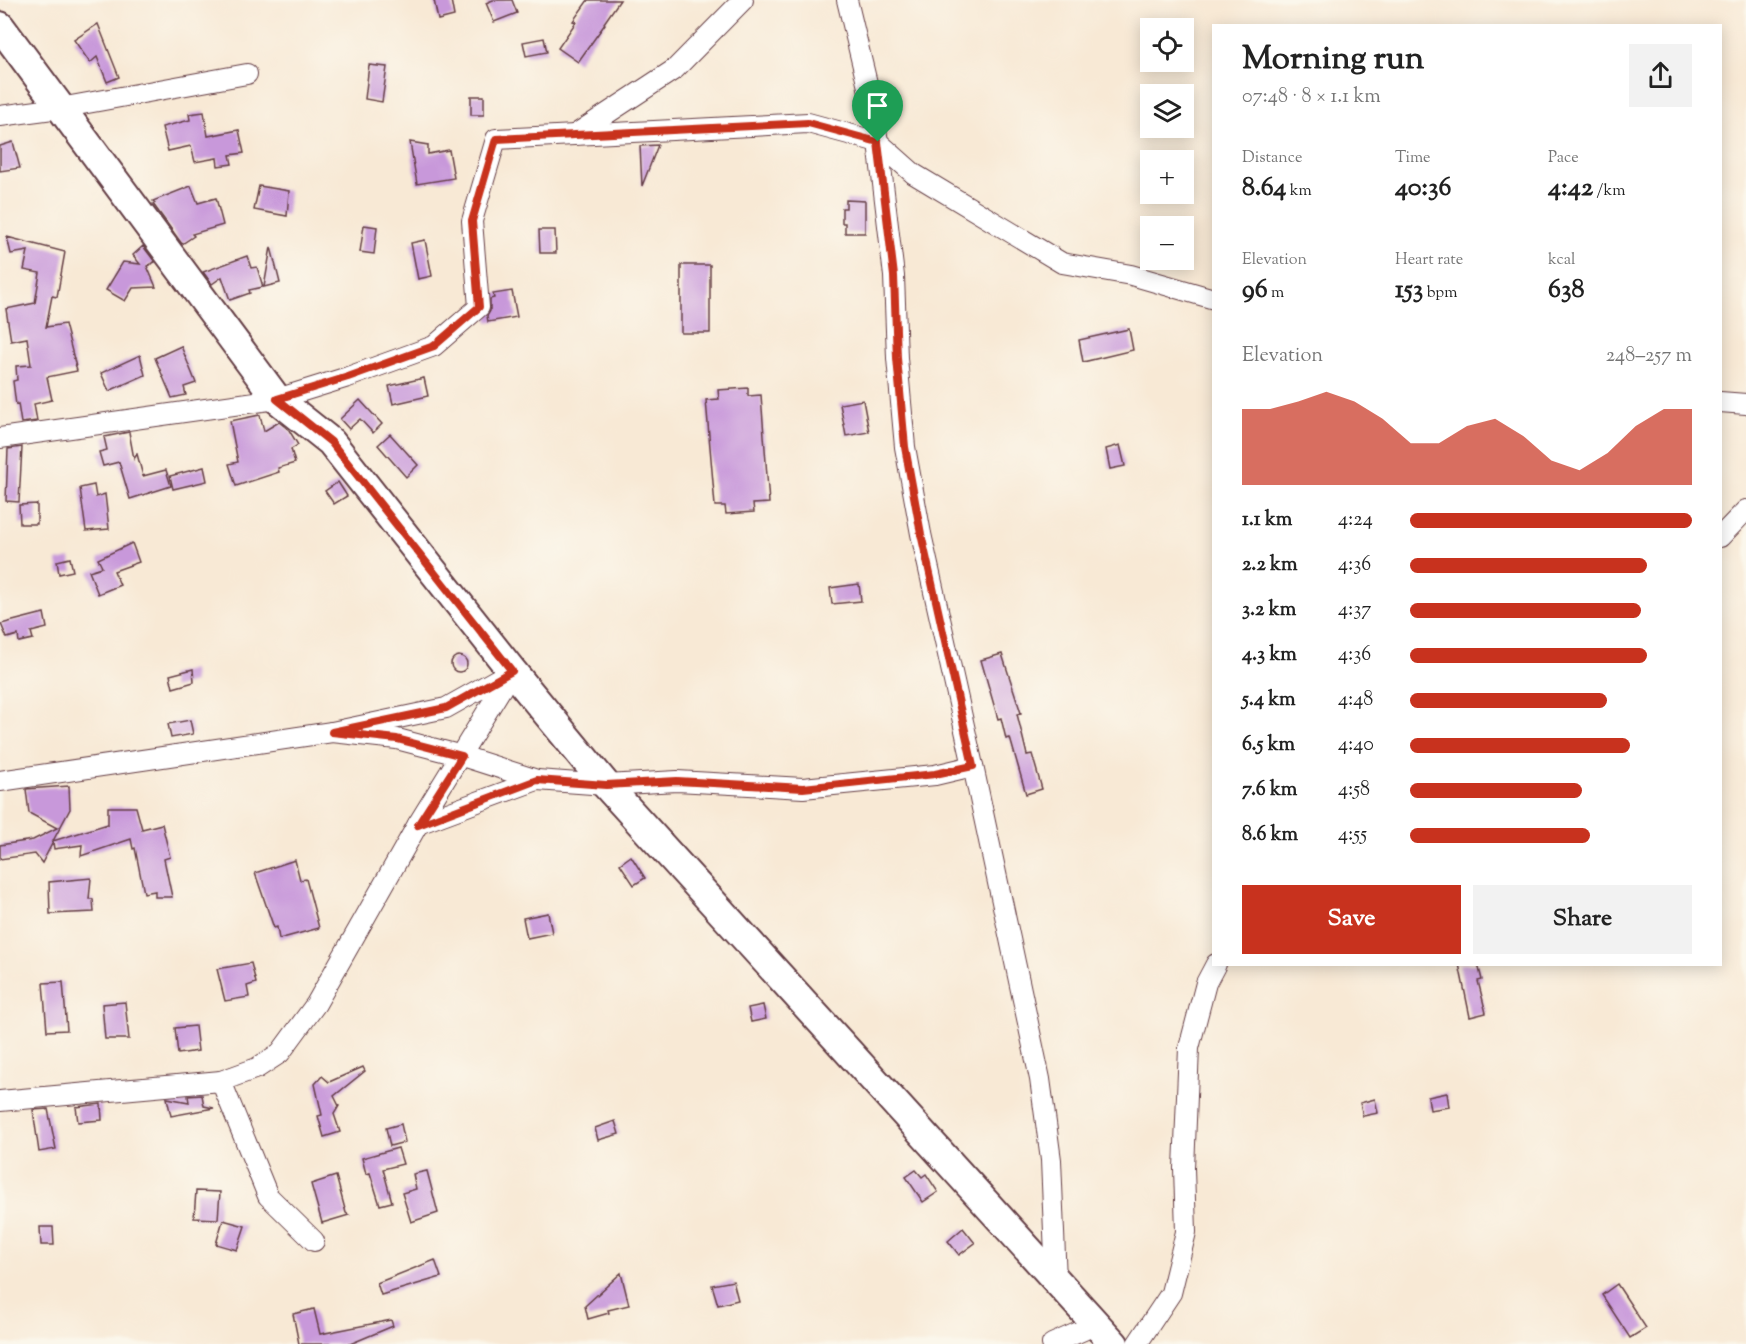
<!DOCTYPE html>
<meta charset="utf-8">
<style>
:root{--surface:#fff;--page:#f2f2f2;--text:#222;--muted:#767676;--accent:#c8321e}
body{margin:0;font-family:"Sorts Mill Goudy",serif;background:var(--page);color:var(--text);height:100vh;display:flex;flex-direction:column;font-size:22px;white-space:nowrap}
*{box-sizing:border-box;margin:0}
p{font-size:20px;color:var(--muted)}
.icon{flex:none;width:33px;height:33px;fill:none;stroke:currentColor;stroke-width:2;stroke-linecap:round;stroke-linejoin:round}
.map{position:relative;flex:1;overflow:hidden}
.drawer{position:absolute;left:1212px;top:24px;width:510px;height:942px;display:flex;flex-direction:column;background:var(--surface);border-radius:0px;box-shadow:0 3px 15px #0003}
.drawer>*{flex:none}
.tools{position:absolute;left:1140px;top:18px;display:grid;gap:12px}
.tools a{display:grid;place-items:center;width:54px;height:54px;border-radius:0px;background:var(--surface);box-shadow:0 3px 15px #0003;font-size:30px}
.pin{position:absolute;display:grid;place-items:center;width:51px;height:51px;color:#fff;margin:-62px -26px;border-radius:50% 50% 50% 0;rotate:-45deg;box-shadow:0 0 6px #0007}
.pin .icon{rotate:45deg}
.round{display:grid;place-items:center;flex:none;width:63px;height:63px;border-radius:0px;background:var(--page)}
.head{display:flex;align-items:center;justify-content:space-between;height:102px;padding:0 30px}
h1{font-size:33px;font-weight:800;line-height:45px}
.stats{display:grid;grid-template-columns:repeat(3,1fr);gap:9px;height:102px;padding:6px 30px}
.stats div{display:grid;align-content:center}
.stats b{font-size:26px;font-weight:800}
.stats small{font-size:16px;font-weight:400}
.stats p{font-size:16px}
.chart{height:168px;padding:12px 30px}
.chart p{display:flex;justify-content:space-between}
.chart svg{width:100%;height:108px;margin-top:6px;fill:var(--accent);opacity:.7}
.action{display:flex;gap:12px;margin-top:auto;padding:12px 30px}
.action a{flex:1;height:69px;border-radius:0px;background:var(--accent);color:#fff;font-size:24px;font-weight:800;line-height:69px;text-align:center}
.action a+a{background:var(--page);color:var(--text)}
ul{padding:0 30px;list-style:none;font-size:20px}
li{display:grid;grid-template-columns:96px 72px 1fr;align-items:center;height:45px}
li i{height:15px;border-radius:8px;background:var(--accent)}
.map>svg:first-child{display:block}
.building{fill:#c898da}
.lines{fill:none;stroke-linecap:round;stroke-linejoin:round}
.street-casing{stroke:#643d44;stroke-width:22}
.secondary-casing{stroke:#643d44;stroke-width:32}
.street{stroke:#fff;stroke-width:20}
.secondary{stroke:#fff;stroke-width:28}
.route-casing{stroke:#fff;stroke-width:12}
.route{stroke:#c8321e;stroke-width:8}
</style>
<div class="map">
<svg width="1746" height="1344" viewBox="0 0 1746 1344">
<rect width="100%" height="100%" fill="#fbf7ec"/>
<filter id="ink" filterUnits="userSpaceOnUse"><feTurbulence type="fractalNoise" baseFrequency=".0167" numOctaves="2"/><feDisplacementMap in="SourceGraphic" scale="12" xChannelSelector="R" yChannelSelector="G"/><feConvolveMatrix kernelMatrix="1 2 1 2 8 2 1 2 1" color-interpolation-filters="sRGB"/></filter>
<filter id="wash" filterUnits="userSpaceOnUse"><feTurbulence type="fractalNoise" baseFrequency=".008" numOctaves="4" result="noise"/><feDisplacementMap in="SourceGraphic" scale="24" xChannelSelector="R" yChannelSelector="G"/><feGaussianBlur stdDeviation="1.35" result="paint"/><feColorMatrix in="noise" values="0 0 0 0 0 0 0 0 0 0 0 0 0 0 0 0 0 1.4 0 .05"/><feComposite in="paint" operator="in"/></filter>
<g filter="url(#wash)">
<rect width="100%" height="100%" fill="#f8e9d5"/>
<g id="blocks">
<g class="building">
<polygon points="434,0 451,0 454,16 438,20"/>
<polygon points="493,0 512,0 517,13 494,22 486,3"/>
<polygon points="588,0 620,0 604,23 605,24 578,62 558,48 576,22 573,21"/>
<polygon points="98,24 119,77 107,82 97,57 90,63 74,40"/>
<polygon points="544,38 547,52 526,56 523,42"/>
<polygon points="369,65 387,67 382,102 365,99"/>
<rect x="471" y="96" width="13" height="19"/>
<polygon points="204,112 208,136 239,130 244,153 230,155 232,164 218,166 217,158 195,162 191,146 168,151 162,127 190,120 189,114"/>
<polygon points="13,142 20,168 0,171 0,146"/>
<polygon points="410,142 428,145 428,154 449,150 454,178 417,184"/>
<polygon points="658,145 642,186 640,146"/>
<polygon points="191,186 198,203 216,198 223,225 192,234 194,236 182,244 153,204 155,203 153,201"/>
<polygon points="259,186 289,191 287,216 254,210"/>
<polygon points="846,200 865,201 865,233 845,233 845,223 842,223 842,208 846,208"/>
<polygon points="364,225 377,227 374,254 360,252"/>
<polygon points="539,230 555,230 556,253 540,253"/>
<polygon points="7,237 65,252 57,297 52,296 46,327 65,324 77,371 47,377 52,400 34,404 37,421 21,423 18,404 16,405 13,381 17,380 16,366 31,365 27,338 11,341 6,309 35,303 40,273 24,270 28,251 11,254"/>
<polygon points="425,240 432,276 418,279 411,243"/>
<polygon points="143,246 155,262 147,266 156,287 133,288 125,301 106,290 123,262 140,264 133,255"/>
<polygon points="271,247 280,283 264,287"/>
<polygon points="247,256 251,268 257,267 263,287 249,290 250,293 230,300 222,277 212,284 203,272"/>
<rect x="681" y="265" width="29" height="68"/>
<polygon points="512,291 517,317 488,322 487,316 490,311 490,299 494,298 493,294"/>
<polygon points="1129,329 1133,350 1083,362 1079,340"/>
<polygon points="181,346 196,383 184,387 186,395 172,398 155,358"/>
<polygon points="140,355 145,375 109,391 101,373"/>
<polygon points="424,378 428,396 393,404 389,386"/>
<polygon points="748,388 748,396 761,395 769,503 753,504 754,512 726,514 725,506 715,506 706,400 719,399 718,390"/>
<polygon points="360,400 382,424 373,433 360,419 349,429 340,419"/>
<polygon points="863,400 869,432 846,436 840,404"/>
<polygon points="260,415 264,431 279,422 289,430 298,445 291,449 295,463 278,468 279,472 236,486 229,464 238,462 230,421"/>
<polygon points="129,432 134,459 137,454 143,476 166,470 171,486 130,499 119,462 103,466 99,452 107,450 104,437"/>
<polygon points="390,434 418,465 406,477 378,445"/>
<polygon points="1120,445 1125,466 1110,469 1106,449"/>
<polygon points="22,447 19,502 6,501 8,449"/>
<polygon points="204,467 207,481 173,489 170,476"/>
<polygon points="338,482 347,496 334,504 325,491"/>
<polygon points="94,485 96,497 105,494 109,529 86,531 80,488"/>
<polygon points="37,504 37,524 20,524 19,505"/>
<polygon points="132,543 139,562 114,571 120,585 98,594 89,571 102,567 98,559"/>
<polygon points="70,558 73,571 59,574 57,561"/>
<polygon points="859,584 861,601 832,604 830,588"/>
<polygon points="44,613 47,628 31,632 33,639 19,642 18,635 7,638 1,624"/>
<polygon points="1002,654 1021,713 1017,714 1027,755 1032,754 1042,789 1026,794 1010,738 1006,739 1001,718 998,719 981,660"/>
<circle cx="459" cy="664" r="8"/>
<polygon points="193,669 194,682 173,688 170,675"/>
<polygon points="190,720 193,734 171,738 168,724"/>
<polygon points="69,786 70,809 53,841 108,824 108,807 136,807 142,829 162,824 170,857 164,859 172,897 155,897 155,891 144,893 135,848 133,849 131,839 81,856 82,845 54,849 53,842 42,863 35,854 0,859 0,845 33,840 57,828 29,813 26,789"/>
<polygon points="631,856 645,878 634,885 620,864"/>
<polygon points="295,860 300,880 306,879 319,928 279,939 277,927 274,928 255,873"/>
<polygon points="91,878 89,899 93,899 94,912 50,914 49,882"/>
<polygon points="548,913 552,933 527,938 523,918"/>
<polygon points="251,963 256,983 247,986 249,997 225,1001 217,969"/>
<polygon points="1459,964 1478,964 1482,980 1478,981 1486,1013 1470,1017"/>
<polygon points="63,982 67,1030 47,1031 43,983"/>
<polygon points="125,1002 129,1039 105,1039 102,1004"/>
<polygon points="763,1005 766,1019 751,1022 748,1008"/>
<polygon points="195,1026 198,1051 178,1054 175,1028"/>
<polygon points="363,1067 365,1071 334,1096 339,1106 334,1114 340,1132 324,1137 318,1116 322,1115 315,1084 322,1076 329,1082"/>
<polygon points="1447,1093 1449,1107 1430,1110 1428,1097"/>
<polygon points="202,1095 204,1106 214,1108 171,1116 167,1098 189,1102 188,1096"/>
<polygon points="1375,1099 1378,1113 1363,1116 1360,1103"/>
<polygon points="101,1104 102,1120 78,1122 76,1107"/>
<polygon points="48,1109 56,1149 39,1152 33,1110"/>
<polygon points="615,1121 619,1134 598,1140 595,1128"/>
<polygon points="401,1124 405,1142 390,1146 386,1128"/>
<polygon points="398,1148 403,1164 383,1169 392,1202 380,1205 370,1173 366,1174 362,1158"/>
<polygon points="916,1170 922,1177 926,1174 938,1192 923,1202 906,1177"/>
<polygon points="427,1171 438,1213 411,1222 402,1193 416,1189 413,1174"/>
<polygon points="336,1176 346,1213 349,1215 322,1223 311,1184"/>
<polygon points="196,1191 220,1192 218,1219 194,1218"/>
<polygon points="223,1220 245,1226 237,1250 216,1244"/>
<polygon points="40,1227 53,1227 54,1245 41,1245"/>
<polygon points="963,1228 975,1243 959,1255 948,1241"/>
<polygon points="435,1260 441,1277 381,1295 377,1283"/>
<polygon points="621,1273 629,1305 608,1310 609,1313 588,1319 585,1306"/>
<polygon points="733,1281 738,1300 718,1305 712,1285"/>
<polygon points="1617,1284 1646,1328 1630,1338 1602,1295"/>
<polygon points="314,1309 320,1334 391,1320 393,1326 350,1344 299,1344 293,1314"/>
</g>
</g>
</g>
<g filter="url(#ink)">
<use href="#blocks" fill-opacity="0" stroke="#643d44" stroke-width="1.5"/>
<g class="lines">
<g class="street-casing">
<g id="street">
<polyline points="847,0 872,104 878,142 894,276 897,358 905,447 921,534 973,766 1040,1079 1051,1160 1056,1280"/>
<polyline points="0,116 60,108 247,74"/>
<polyline points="576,134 675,69 743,0"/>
<polyline points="1720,402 1746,404"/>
<polyline points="0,438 277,399 348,377 434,346 479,307 472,221 496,139 808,123 878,142 914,174 1062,263 1131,275 1214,299"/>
<polyline points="1720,537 1746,510"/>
<polyline points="332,732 397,739 462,756 537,780 606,785 677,781 803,788 935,775 973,766"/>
<polyline points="0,781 332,732 446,708 510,672"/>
<polyline points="418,824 537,780"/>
<polyline points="221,1081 268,1196 314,1241"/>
<polyline points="0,1101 221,1081 257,1068 280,1053 316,1004 418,824 512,671"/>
<polyline points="1052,1344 1097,1324"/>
<polyline points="1137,1344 1171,1293 1186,1232 1184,1168 1189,1048 1206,983 1216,964"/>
</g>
</g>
<g class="secondary-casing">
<polyline id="secondary" points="0,26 277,399 331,442 512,671 606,785 1114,1344"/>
</g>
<use href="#street" class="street"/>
<use href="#secondary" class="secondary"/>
</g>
</g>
<g class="lines" filter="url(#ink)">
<g class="route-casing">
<polygon id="route" points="808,123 878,142 894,276 897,358 905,447 921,534 973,766 935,774 803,788 677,781 606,785 537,780 418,825 462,756 397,739 332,732 446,708 512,671 331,442 277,399 348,377 434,346 479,307 472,221 496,139"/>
</g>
<use href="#route" class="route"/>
</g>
</svg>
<div class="tools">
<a><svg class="icon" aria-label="locate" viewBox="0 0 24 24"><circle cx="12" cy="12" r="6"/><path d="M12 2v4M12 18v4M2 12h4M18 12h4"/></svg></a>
<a><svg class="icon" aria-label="layers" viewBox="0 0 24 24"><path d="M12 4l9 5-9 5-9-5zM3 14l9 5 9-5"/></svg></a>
<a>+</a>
<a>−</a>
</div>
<div class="pin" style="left:878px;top:142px;background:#1e9e55"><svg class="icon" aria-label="arrive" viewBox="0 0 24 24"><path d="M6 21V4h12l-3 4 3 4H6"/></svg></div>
<section class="drawer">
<div class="head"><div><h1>Morning run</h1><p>07:48 · 8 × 1.1 km</p></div><a class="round"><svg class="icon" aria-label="share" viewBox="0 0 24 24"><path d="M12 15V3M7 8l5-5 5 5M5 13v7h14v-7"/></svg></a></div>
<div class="stats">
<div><p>Distance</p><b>8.64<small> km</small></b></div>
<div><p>Time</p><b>40:36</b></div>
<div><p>Pace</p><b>4:42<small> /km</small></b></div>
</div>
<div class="stats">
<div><p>Elevation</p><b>96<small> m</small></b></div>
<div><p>Heart rate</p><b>153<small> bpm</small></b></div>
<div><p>kcal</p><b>638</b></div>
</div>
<div class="chart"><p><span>Elevation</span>248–257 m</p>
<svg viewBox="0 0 160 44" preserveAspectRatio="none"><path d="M0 44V13L10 13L20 10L30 6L40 10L50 17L60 27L70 27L80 20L90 17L100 24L110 34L120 38L130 31L140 20L150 13L160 13V44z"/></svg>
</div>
<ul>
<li><b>1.1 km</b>4:24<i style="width:100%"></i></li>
<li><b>2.2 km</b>4:36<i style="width:84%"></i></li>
<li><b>3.2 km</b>4:37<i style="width:82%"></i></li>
<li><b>4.3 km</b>4:36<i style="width:84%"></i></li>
<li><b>5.4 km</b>4:48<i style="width:70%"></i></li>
<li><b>6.5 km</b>4:40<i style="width:78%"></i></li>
<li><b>7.6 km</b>4:58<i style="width:61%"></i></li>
<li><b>8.6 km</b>4:55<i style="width:64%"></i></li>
</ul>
<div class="action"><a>Save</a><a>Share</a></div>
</section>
</div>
